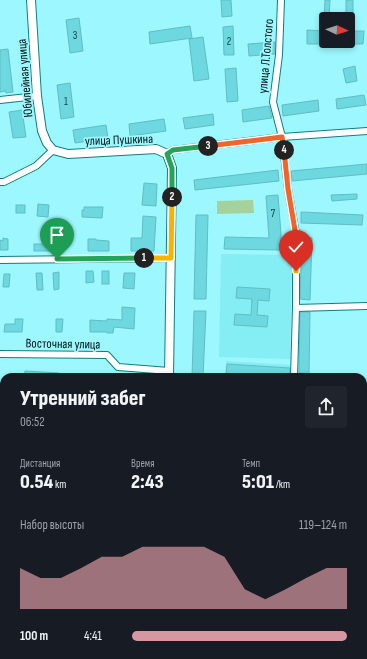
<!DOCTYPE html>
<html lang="ru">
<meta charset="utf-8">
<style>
:root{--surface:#171b24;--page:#20242c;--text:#f1f3f6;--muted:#9ea1a6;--accent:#d797a0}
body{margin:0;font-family:"Sofia Sans Condensed",sans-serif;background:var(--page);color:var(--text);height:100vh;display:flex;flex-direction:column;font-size:15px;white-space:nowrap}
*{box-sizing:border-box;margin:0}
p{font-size:13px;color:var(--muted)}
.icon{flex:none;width:22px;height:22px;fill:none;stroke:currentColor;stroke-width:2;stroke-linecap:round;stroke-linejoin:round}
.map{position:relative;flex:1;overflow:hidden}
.side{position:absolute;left:0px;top:373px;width:367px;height:286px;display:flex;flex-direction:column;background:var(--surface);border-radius:12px 12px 0 0;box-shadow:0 2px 6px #0003}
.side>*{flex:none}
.needle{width:26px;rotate:94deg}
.fabs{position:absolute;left:319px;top:12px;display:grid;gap:8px}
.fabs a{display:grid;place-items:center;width:36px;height:36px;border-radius:4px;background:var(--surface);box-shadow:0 2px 6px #0003;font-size:20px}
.pin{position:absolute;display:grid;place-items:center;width:34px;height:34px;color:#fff;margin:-41px -17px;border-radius:50% 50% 50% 0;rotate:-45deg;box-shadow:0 0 4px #0007}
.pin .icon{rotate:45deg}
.km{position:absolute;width:20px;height:20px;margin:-10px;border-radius:50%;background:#222;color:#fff;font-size:11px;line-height:20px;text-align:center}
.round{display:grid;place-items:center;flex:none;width:42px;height:42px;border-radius:4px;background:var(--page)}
.headline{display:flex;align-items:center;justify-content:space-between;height:68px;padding:0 20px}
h1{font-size:22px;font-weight:800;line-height:30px}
.figures{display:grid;grid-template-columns:repeat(3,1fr);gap:6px;height:68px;padding:4px 20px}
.figures div{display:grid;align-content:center}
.figures b{font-size:20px;font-weight:800}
.figures small{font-size:11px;font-weight:400}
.figures p{font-size:11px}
.chart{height:112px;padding:8px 20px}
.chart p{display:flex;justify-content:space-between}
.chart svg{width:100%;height:72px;margin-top:4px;fill:var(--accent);opacity:.7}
ul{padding:0 20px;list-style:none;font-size:13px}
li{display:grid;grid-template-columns:64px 48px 1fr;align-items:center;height:30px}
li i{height:10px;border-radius:5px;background:var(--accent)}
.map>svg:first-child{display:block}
.built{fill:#85edf4}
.green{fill:#a5d19d}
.building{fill:#6dd8df;stroke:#61bdc3}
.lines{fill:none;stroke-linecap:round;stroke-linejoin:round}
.minor-casing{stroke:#117d83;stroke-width:8}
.major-casing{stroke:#117d83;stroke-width:10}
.minor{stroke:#fff;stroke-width:6}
.major{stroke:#fff;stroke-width:8}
.split-1-casing{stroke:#fff;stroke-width:8}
.split-2-casing{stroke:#fff;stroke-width:8}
.split-3-casing{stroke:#fff;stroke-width:8}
.split-4-casing{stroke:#fff;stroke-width:8}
.split-5-casing{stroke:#fff;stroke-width:8}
.split-6-casing{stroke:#fff;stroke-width:8}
.split-1{stroke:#22a559;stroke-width:5}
.split-2{stroke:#f5b400;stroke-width:5}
.split-3{stroke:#22a559;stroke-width:5}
.split-4{stroke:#f0652b;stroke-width:5}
.split-5{stroke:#f0652b;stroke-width:5}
.split-6{stroke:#f5b400;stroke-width:5}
.labels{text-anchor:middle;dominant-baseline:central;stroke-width:3.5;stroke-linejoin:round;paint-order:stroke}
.number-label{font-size:11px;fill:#1b4144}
.street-label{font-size:13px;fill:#000f10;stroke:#9cf8fe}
</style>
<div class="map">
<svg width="367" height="659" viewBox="0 0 367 659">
<rect width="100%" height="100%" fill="#9cf8fe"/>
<g class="built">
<polygon points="221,254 292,255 290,359 219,357"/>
<polygon points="226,361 293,365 292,377 225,377"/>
</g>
<polygon class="green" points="253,200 254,213 217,214 217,201"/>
<g class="building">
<polygon points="221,0 231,0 232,16 222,17"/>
<polygon points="325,0 330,0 329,19 326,19 326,20 324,20"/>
<rect x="346" y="0" width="7" height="14"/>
<polygon points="79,18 83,51 70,53 66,20"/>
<polygon points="190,26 192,38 150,44 149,32"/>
<polygon points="233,26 234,55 224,55 223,27"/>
<polygon points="307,30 326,31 326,44 307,44"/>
<polygon points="348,31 364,31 363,44 348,44"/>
<polygon points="203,37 209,79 194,81 189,39"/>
<polygon points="275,42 275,54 249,56 248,44"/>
<polygon points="8,49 13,92 6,93 6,91 0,92 0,50"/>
<polygon points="355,66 357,81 346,83 343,69"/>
<polygon points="236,68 238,101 227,102 225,69"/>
<polygon points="70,83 74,117 61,119 57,85"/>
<polygon points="364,95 366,105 337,109 336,99"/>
<polygon points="318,100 319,111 283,116 282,105"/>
<polygon points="269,106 272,118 243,122 242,110"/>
<polygon points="22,110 26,137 13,138 9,112"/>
<polygon points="213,114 214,125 185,129 183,118"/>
<polygon points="164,119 166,131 130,136 129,124"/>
<polygon points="106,125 108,138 75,143 73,130"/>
<polygon points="367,164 367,174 292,181 291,171"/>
<polygon points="278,170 279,181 195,190 194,180"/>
<polygon points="144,183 157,184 156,206 142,205"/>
<polygon points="357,194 357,199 332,201 331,195"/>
<polygon points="278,195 281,234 281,250 224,249 225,237 269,238 266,196"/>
<polygon points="38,204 49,205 48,217 37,216"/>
<rect x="16" y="205" width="9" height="8"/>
<polygon points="84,207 103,207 102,218 82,217 82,210 84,210"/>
<polygon points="301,212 363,215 362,225 301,223"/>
<polygon points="196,215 208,215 206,299 194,299"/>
<polygon points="143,216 156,217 154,251 131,251 131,238 142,238"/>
<polygon points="302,237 312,238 310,300 300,299"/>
<polygon points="3,238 8,239 8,250 0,250 0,240 3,241"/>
<polygon points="88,239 96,239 96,240 109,241 109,251 88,251"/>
<rect x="34" y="244" width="15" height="7"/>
<polygon points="86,271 93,271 94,282 86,283"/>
<rect x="102" y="271" width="7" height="13"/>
<polygon points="59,272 59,289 54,290 53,273"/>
<polygon points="36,273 42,273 43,290 37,290"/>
<polygon points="124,273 135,273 134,289 123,288"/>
<polygon points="4,274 10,274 9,287 3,287"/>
<polygon points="237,287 270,289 269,301 258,300 257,315 268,316 267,327 234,325 235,314 251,315 252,299 236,298"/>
<polygon points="122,307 135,308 134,329 114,327 113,333 107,333 107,332 90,332 90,320 107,321 107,319 122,320"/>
<polygon points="194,311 206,311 203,377 192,377"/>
<polygon points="300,312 310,312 309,373 299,373"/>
<polygon points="15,319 23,319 22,332 4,332 5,324 15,324"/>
<polygon points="56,319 63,319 62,332 56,332"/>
<polygon points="227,364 290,368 290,377 250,377 226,375"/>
<polygon points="25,371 59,373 59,377 24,377"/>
</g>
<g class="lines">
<g class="minor-casing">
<g id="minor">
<polyline points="281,0 279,55 273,102 282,137 288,189 296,234 296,308 294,377"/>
<polyline points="0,100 37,96"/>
<polyline points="167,154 173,150 282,137 367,131"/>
<polyline points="0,182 4,182 36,166 53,150"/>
<polyline points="0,260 171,258"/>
<polyline points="296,308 367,306"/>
<polyline points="0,354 107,355 118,367 169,371"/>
<polyline points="0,425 4,425"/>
<polyline points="0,512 4,512"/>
<polyline points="0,584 4,584"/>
<polyline points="63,655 67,659"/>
</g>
</g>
<g class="major-casing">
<g id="major">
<polyline points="31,0 37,96 42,131 47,143 53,150 68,154 156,149 167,154 172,168 169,377"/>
<polyline points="6,659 10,655"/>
</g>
</g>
<use href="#minor" class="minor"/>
<use href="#major" class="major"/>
</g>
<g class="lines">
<g class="split-1-casing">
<polyline id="split-1" points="57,259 144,258"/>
</g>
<g class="split-2-casing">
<polyline id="split-2" points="144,258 171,258 172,197"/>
</g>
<g class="split-3-casing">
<polyline id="split-3" points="172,197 172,168 167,154 173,150 208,146"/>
</g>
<g class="split-4-casing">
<polyline id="split-4" points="208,146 282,137 284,150"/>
</g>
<g class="split-5-casing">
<polyline id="split-5" points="284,150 288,189 296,236"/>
</g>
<g class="split-6-casing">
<polyline id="split-6" points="296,236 296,271"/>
</g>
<use href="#split-1" class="split-1"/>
<use href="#split-2" class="split-2"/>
<use href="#split-3" class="split-3"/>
<use href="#split-4" class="split-4"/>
<use href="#split-5" class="split-5"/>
<use href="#split-6" class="split-6"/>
</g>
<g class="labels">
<g class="number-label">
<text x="75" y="35">3</text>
<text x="229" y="41">2</text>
<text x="66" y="101">1</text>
<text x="273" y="213">7</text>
</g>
<g class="street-label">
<text transform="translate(266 56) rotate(-85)">улица Л.Толстого</text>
<text transform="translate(25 78) rotate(-95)">Юбилейная улица</text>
<text transform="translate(119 140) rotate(-2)">улица Пушкина</text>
<text transform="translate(63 344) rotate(1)">Восточная улица</text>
</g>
</g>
</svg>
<div class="fabs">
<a><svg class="needle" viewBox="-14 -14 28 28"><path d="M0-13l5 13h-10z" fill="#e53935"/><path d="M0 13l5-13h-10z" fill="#9ea1a6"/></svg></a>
</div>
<div class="pin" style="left:57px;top:259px;background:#1e9e55"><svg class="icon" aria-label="arrive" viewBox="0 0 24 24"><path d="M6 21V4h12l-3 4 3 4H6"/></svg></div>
<div class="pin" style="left:296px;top:271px;background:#d93025"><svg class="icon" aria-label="check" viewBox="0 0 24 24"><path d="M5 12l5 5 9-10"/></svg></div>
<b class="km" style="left:144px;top:258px">1</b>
<b class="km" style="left:172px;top:197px">2</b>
<b class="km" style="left:208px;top:146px">3</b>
<b class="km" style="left:284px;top:150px">4</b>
<section class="side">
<div class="headline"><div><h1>Утренний забег</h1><p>06:52</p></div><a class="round"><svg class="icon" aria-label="share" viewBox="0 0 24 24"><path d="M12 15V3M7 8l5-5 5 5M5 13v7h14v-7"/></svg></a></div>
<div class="figures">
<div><p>Дистанция</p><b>0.54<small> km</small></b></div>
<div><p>Время</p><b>2:43</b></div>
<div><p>Темп</p><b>5:01<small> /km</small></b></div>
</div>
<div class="chart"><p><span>Набор высоты</span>119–124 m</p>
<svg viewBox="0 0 160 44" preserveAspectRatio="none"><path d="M0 44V19L10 25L20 25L30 19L40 12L50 12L60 6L70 6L80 6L90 6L100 12L110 32L120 38L130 32L140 25L150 19L160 19V44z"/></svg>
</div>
<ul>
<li><b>100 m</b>4:41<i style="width:100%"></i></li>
</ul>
</section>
</div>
